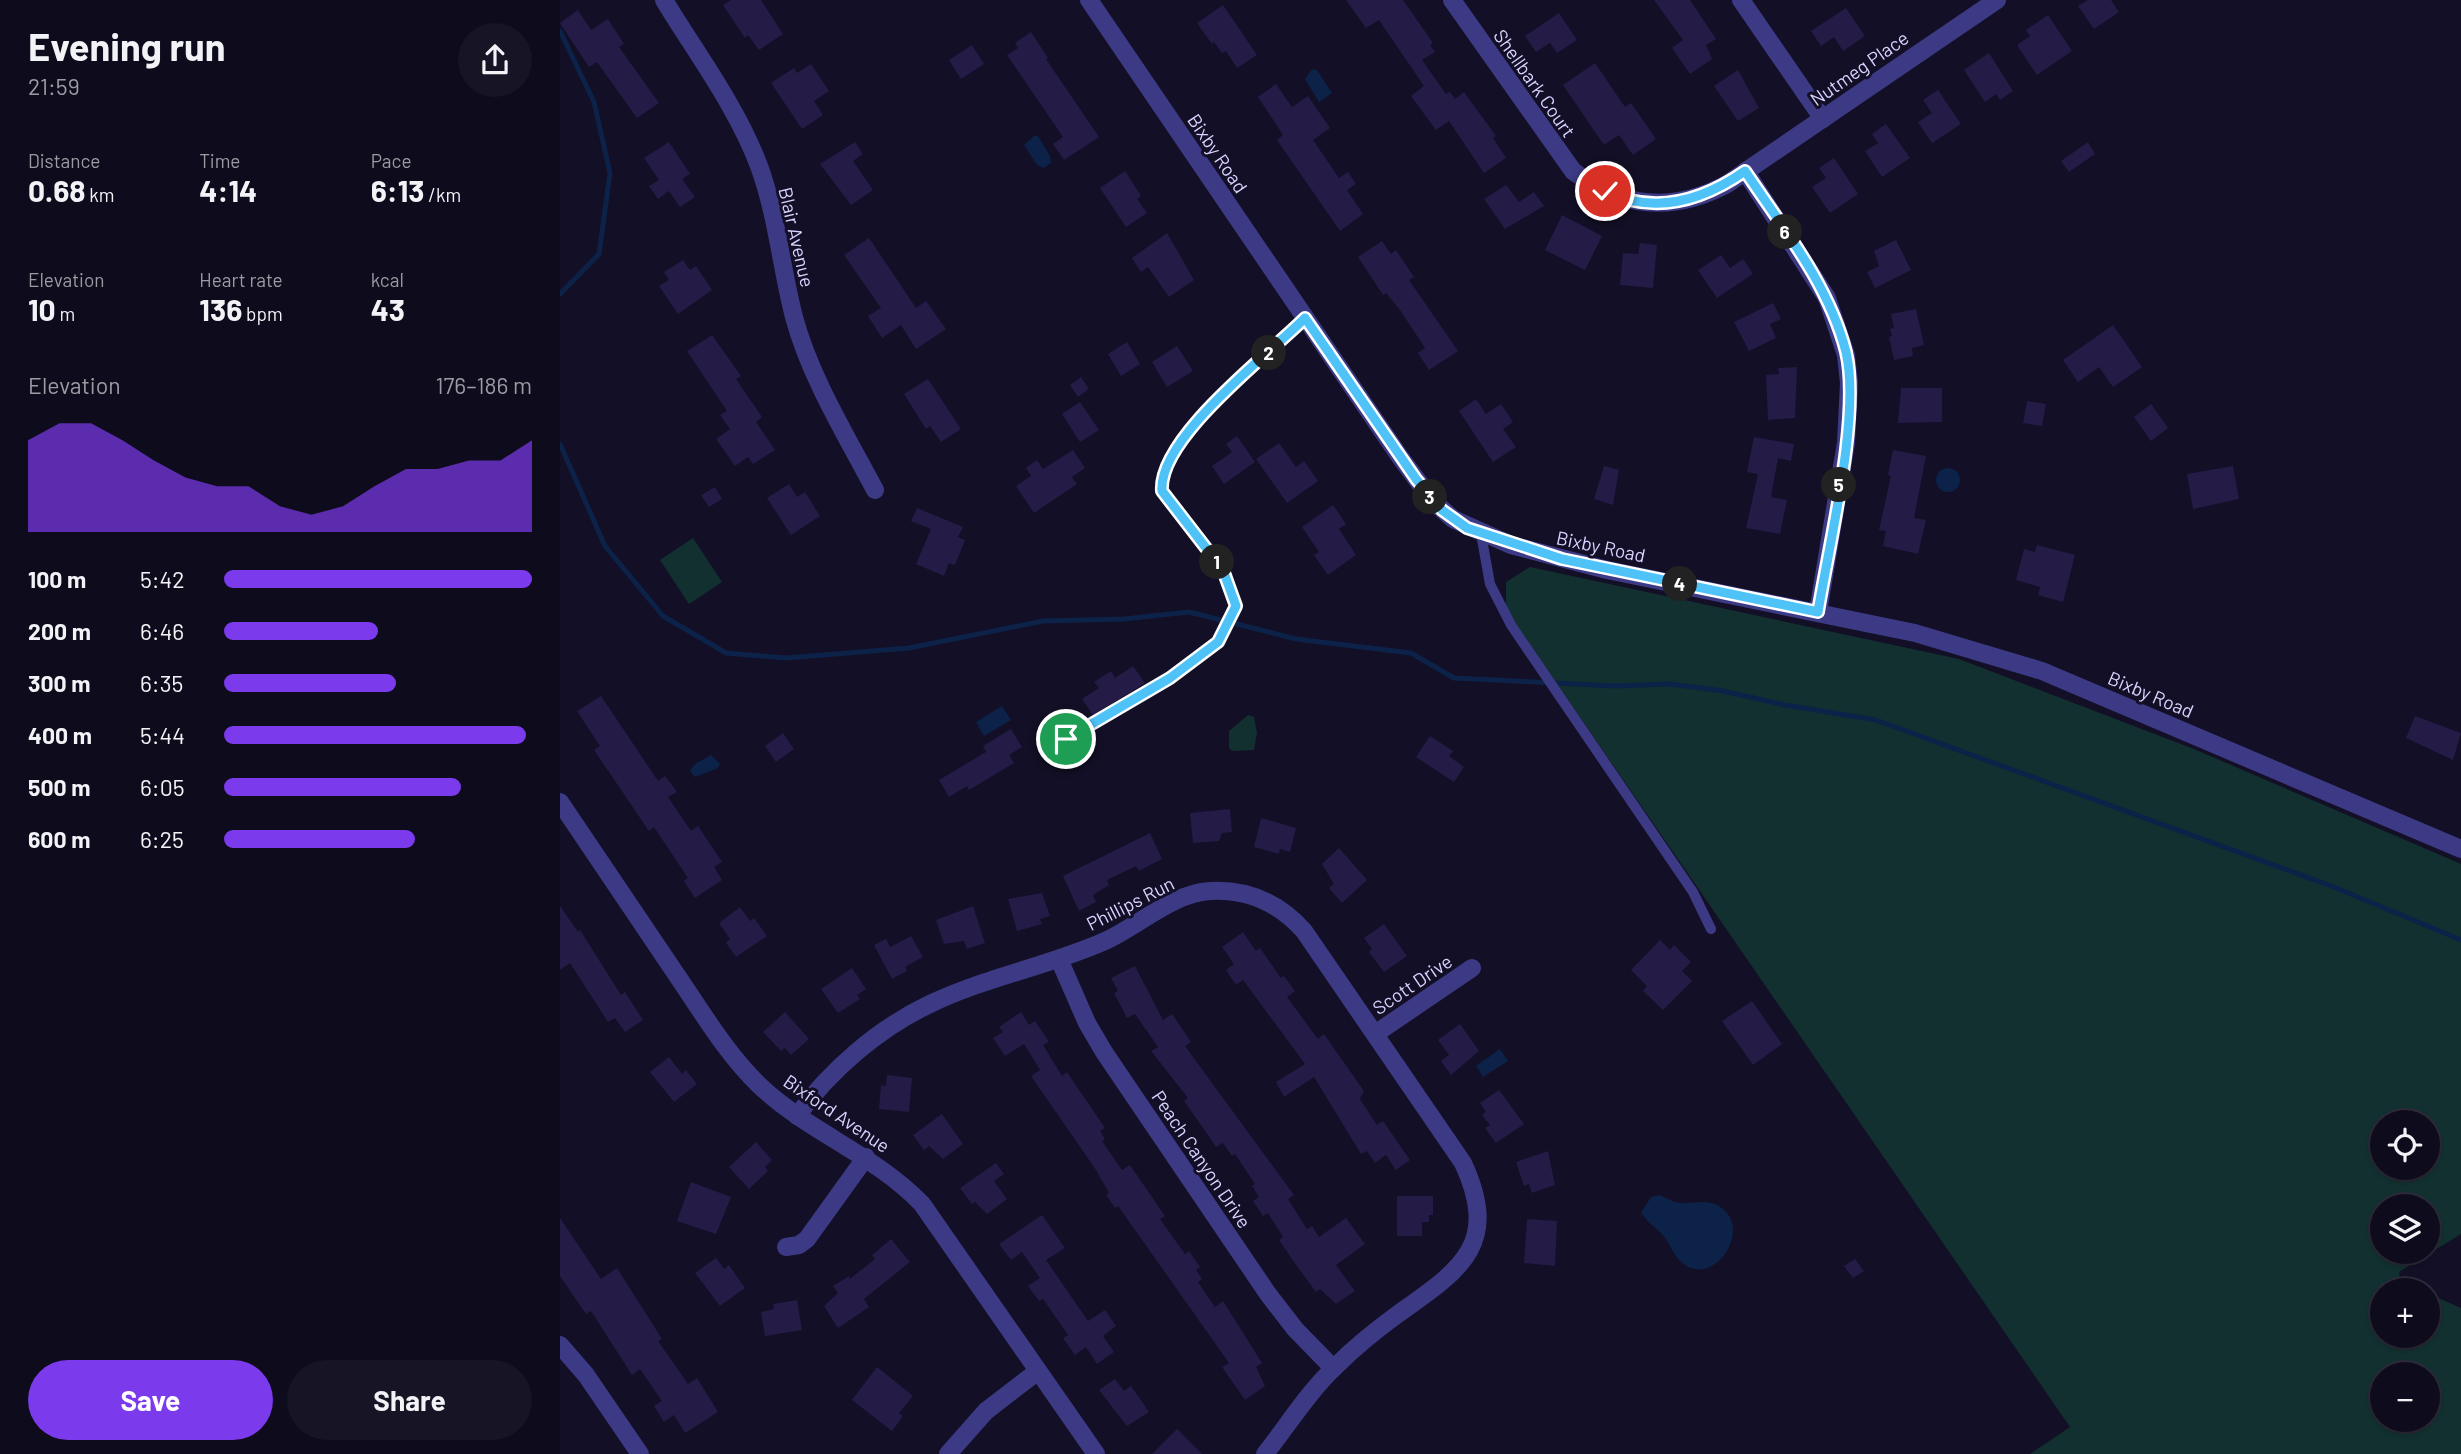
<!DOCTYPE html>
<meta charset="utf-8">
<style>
:root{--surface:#0e0b1c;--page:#171425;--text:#f1f3f6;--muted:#9b9ba3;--line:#2e2b3b;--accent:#7c3aed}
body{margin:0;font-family:Barlow,sans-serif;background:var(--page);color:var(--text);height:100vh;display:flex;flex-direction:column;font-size:26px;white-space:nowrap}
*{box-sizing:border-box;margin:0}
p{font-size:23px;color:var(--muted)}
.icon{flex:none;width:38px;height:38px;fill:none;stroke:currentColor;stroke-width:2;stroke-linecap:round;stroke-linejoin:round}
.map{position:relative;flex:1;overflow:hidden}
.side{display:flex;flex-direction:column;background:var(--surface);width:560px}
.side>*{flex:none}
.controls{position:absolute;left:1810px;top:1110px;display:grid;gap:14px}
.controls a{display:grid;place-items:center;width:70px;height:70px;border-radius:50%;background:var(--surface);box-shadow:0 2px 5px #0004,0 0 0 2px var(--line);font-size:35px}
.pin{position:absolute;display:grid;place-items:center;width:60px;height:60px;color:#fff;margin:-30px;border:4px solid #fff;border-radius:50%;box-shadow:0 2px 7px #0007}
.km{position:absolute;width:35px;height:35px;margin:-18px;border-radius:50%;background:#222;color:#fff;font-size:19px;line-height:35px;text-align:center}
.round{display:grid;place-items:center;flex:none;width:74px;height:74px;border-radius:37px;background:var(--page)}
.headline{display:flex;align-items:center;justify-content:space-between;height:119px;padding:0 28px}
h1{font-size:38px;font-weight:700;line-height:52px}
.stats{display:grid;grid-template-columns:repeat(3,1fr);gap:10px;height:119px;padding:7px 28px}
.stats div{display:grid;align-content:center}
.stats b{font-size:30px;font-weight:700}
.stats small{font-size:19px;font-weight:400}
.stats p{font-size:19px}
.chart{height:196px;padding:14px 28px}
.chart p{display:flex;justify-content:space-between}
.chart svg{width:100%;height:126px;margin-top:7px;fill:var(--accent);opacity:.7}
.cta{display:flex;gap:14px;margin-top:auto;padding:14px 28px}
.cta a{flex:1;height:80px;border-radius:42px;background:var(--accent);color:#fff;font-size:28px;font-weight:700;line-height:80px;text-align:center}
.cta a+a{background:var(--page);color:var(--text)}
ul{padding:0 28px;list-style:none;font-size:23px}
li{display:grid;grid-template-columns:112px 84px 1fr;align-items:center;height:52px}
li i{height:18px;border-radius:9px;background:var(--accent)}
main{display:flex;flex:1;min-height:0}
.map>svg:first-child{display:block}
.green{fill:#12302f;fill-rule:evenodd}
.water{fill:#0c2248}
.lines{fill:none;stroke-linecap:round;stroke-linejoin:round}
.stream{stroke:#0c2248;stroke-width:5}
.building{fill:#241b47}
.service{stroke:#3d3a85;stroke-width:10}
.minor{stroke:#3d3a85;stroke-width:18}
.tertiary{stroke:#3d3a85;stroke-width:18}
.route-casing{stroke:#fff;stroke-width:14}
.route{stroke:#4fc3f7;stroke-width:9}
.labels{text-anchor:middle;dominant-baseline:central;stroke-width:6;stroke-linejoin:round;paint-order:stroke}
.street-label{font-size:19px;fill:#d9d4ff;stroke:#130f26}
</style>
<main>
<section class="side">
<div class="headline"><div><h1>Evening run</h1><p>21:59</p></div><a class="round"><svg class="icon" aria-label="share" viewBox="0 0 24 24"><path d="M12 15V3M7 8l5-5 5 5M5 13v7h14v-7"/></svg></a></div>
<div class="stats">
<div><p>Distance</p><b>0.68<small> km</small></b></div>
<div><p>Time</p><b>4:14</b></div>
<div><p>Pace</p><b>6:13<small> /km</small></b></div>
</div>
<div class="stats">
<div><p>Elevation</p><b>10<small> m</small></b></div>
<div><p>Heart rate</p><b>136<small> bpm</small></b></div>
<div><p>kcal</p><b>43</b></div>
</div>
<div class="chart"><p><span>Elevation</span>176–186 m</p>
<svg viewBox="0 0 160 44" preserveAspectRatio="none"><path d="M0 44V12L10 6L20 6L30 12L40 19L50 25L60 28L70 28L80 35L90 38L100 35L110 28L120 22L130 22L140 19L150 19L160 12V44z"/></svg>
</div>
<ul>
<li><b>100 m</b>5:42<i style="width:100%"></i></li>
<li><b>200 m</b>6:46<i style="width:50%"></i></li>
<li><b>300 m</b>6:35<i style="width:56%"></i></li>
<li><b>400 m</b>5:44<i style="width:98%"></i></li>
<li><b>500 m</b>6:05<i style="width:77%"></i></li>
<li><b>600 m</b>6:25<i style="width:62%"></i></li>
</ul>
<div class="cta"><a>Save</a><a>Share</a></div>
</section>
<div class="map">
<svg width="1901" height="1454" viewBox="0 0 1901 1454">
<rect width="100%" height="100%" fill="#130f26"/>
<g class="green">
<polygon points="133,538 162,582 129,604 100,560"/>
<path d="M970,567L1399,659L1634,749L1901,864V1234L1839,1272L1841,1281L1860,1290H1822V1335H1867V1293L1901,1308V1454H1470L1510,1427L946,610V582ZM1822,1122H1867V1167H1822ZM1822,1206H1867V1251H1822ZM1822,1374H1867V1419H1822Z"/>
<polygon points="688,715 694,717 697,733 694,750 672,751 669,748 669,731"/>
</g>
<g class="water">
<polygon points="752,69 757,70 772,93 759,102 745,79"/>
<polygon points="474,136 478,136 490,156 491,163 484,168 477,165 464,145"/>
<circle cx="1388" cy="480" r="12"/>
<polygon points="442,706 451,720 424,736 416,722"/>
<polygon points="151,755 160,764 158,768 135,777 130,771 135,764"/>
<polygon points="940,1049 948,1061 923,1077 916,1066"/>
<path d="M1100,1195C1106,1198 1113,1202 1120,1203C1133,1204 1144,1199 1157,1205C1193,1223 1161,1279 1131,1268C1114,1262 1112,1244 1100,1232C1093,1226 1087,1221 1081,1213L1091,1197Z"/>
</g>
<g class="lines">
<g class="stream">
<polyline points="0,31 34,102 50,173 39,254 0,294"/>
<polyline points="0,444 45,546 103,616 166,653 226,658 349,648 483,621 564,619 629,612 736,639 851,653 894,678 1055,686 1110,684 1163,691 1225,705 1316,720 1774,887 1901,940"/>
</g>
</g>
<g class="building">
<polygon points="171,0 201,0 223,34 199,50 188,35 185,38 163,5"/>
<polygon points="786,0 843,0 873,43 870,45 875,52 862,60 886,94 890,92 895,99 904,92 936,136 933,138 946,158 924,173 889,121 876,130 851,96 864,86 819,20 806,28"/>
<polygon points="1094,0 1130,0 1156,39 1146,45 1152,59 1130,74 1112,48 1123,40"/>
<polygon points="1528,0 1551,0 1559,12 1534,29 1518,6"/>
<polygon points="663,5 697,55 677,68 666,51 662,53 654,42 652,44 637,23"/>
<polygon points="1286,8 1305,36 1283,51 1274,37 1261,46 1251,31"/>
<polygon points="18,10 31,30 48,19 64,44 59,47 99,103 77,118 37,62 29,67 0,23"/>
<polygon points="999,13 1017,40 997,53 990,43 976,52 965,36"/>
<polygon points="1488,15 1512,51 1477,75 1457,45 1470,36 1466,30"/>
<polygon points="471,32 488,58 486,59 539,137 504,160 493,144 503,137 447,55 458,48 455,43"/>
<polygon points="412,45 424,64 401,79 389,60"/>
<polygon points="1429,53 1453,91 1440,100 1436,94 1425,102 1404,70"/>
<polygon points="1035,63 1065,107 1071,103 1096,139 1073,155 1059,135 1044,145 1003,85"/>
<polygon points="251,64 269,91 254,101 263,115 242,129 211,83 234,68 237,73"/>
<polygon points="1178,70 1199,108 1178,121 1154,86"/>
<polygon points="716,84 732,107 748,96 770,128 753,140 779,178 788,172 796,184 787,190 803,214 780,231 717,140 723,135 698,97"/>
<polygon points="1378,90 1401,124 1372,143 1358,122 1372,113 1363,100"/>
<polygon points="1326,124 1350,158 1322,177 1305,151 1318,143 1312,134"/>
<polygon points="109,142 130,174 122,179 135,197 120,207 109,191 98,199 89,186 99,180 84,158"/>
<polygon points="295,142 303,154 293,161 313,190 291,205 260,164"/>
<polygon points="1528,142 1535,154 1509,172 1501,161"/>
<polygon points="1274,158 1298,194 1270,213 1252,187 1266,178 1259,168"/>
<polygon points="565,171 581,196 577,199 587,213 566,227 540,188"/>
<polygon points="946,185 959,202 974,192 984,206 945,229 924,199"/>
<polygon points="1002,215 1042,236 1025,270 985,250"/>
<polygon points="607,233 634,280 609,297 588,267 581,272 572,258"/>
<polygon points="309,238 356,308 366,301 386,329 356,349 341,325 322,338 308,316 321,308 284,255"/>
<polygon points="1336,240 1351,270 1315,288 1307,272 1319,266 1314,251"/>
<polygon points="822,241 831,254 836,250 854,277 849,280 898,351 869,370 858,353 865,348 840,310 826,293 823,295 798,257"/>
<polygon points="1080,243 1097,245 1093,288 1060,285 1063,253 1078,254"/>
<polygon points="1161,255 1170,268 1183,259 1193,274 1157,298 1138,270"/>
<polygon points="123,260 130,270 136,266 152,290 118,314 99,286 109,280 104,272"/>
<polygon points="1213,303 1221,319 1210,324 1216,338 1189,351 1174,322"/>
<polygon points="1356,309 1364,345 1352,348 1353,356 1334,360 1329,337 1332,336 1330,329 1334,328 1331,314"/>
<polygon points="1553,325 1582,367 1553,387 1539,367 1518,382 1503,360"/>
<polygon points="152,335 181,376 176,379 202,417 196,422 215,450 193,464 188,457 175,466 156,439 170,429 160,415 167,411 127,351"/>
<polygon points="567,342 580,364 561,376 548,354"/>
<polygon points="617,346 633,371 607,387 592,362"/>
<polygon points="1237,367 1235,418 1208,420 1206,375 1219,374 1218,368"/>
<polygon points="521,377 529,389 518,397 510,385"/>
<polygon points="368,379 401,429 381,442 370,426 366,429 344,394"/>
<polygon points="1341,388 1382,388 1382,422 1338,423"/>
<polygon points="916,399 926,414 941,404 953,422 943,429 956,447 933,462 899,411"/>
<polygon points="1467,401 1486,404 1482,426 1463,423"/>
<polygon points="520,402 539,430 520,442 502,414"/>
<polygon points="1591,404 1608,428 1591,441 1574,417"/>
<polygon points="677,436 695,462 664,484 652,466 672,452 666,444"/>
<polygon points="1194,437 1234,444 1231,461 1218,458 1211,497 1227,500 1220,534 1186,528 1198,474 1187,472"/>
<polygon points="719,443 736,467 744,461 758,481 727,503 696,459"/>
<polygon points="513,450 525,468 512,477 517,484 474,513 456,486 471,476 466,468 477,460 483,469"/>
<polygon points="1333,450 1366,456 1354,518 1366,520 1358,554 1323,546 1326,531 1319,530 1331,476 1328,475"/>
<polygon points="1044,466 1059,470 1053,505 1034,499"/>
<polygon points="1673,466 1679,499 1633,509 1627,474"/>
<polygon points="229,484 237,497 245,492 260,516 231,535 207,498"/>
<polygon points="155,487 162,499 149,507 141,495"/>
<polygon points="773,505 786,524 779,529 796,555 768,575 754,555 759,552 742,527"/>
<polygon points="357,508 403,527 398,537 405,540 395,565 389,563 384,576 356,564 371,529 351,521"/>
<polygon points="1477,545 1515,555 1503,602 1478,595 1480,587 1456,580 1464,549 1475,552"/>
<polygon points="573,666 585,683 533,715 522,699 539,688 534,682 551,671 555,678"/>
<polygon points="41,696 98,781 105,776 117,792 108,797 131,831 138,826 162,862 154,867 162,880 135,898 124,881 128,878 94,827 89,831 34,750 40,746 17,711"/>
<polygon points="1855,716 1901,733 1893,760 1846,738"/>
<polygon points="451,729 462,747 449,755 454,763 409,790 407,786 389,797 379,780 426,752 423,746"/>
<polygon points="223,733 234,749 216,762 205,746"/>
<polygon points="870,736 893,751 889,756 904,767 894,782 856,757"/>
<polygon points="670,809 672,832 662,833 659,841 633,843 630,813"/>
<polygon points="701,818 736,828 730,852 720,849 719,854 694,847"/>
<polygon points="590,833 602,859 579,871 576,866 547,880 549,885 533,895 536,902 519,911 503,876"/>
<polygon points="779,848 807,880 782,903 769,888 774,884 762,864"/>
<polygon points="482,893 490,916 480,919 482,924 457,931 448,899"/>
<polygon points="0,906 18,932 20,930 61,995 65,992 83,1020 65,1032 55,1018 48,1022 10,963 0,970"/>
<polygon points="413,906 425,943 407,949 404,941 384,944 376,920"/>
<polygon points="180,907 190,921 194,918 207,936 176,957 166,943 170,939 159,923"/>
<polygon points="824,924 847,956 824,972 809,952 812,949 804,938"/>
<polygon points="683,932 696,951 700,948 721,978 724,976 735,991 727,997 758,1039 764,1034 804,1091 800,1099 817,1125 823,1121 850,1160 836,1170 826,1155 815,1163 807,1151 801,1154 754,1077 724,1097 716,1082 745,1064 683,980 676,985 666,970 674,964 662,947"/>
<polygon points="351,936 363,957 345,967 347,971 332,979 314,945 326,939 330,947"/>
<polygon points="1100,940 1110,950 1114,945 1131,962 1122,971 1132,981 1103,1010 1083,991 1087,986 1071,970"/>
<polygon points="575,966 603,1020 612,1014 631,1042 625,1046 734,1195 728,1199 747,1229 752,1226 759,1237 786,1218 805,1244 776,1265 795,1291 776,1304 760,1289 756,1292 734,1262 719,1240 723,1237 708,1213 703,1216 693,1201 699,1197 692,1186 695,1184 675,1154 672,1156 663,1143 656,1147 646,1132 624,1101 628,1098 591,1051 598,1047 575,1014 567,1018 554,993 558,991 551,978"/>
<polygon points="292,968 306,989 297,995 300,999 278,1013 261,989"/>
<polygon points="1192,1001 1222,1044 1193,1065 1162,1021"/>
<polygon points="225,1012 249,1039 231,1055 225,1048 221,1051 203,1032"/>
<polygon points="461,1012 469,1025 475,1021 489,1042 483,1045 502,1076 507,1072 545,1128 540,1131 545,1139 542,1141 562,1170 570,1165 605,1216 600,1219 625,1254 629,1251 640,1267 636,1270 642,1279 638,1282 655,1307 663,1301 702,1363 696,1367 705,1386 685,1400 662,1367 669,1363 558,1206 555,1208 546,1195 549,1193 536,1170 471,1076 480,1070 464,1044 445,1056 433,1038 443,1032 439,1027"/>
<polygon points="900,1024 919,1051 891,1075 881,1061 889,1055 878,1040"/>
<polygon points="109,1057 122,1074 126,1070 137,1084 114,1102 90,1072"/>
<polygon points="327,1075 352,1078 349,1112 319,1109 321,1085 326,1086"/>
<polygon points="939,1090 964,1124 936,1143 925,1128 930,1125 922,1115 926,1112 920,1103"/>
<polygon points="382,1114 403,1144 383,1159 369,1146 364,1150 353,1135"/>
<polygon points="196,1142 212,1160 205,1167 208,1171 189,1189 169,1167"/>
<polygon points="988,1151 995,1185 972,1193 969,1184 964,1186 956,1162"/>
<polygon points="436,1163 444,1174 434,1181 447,1199 427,1214 415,1202 412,1204 400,1188"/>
<polygon points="131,1182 171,1197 156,1234 117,1221"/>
<polygon points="837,1196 873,1196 873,1215 869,1215 869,1222 862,1222 862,1236 837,1236"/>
<polygon points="482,1215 505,1248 486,1260 528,1321 545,1310 556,1326 543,1336 554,1352 537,1364 526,1347 515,1355 503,1338 508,1335 483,1299 479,1301 468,1286 480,1278 462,1252 451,1260 439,1244"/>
<polygon points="0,1218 41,1279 57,1268 102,1339 98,1341 128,1384 137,1378 158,1412 125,1433 114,1415 104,1422 94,1406 102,1401 80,1369 72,1375 31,1311 26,1314 0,1276"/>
<polygon points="967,1219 997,1221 995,1266 964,1263"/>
<polygon points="331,1239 350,1262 304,1299 309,1307 278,1328 264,1306 278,1293 273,1286 289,1276 290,1279 315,1259 312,1255"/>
<polygon points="156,1258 164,1269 169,1265 185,1288 160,1306 135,1273"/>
<polygon points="1295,1259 1304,1271 1293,1278 1284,1266"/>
<polygon points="237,1300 242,1330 205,1336 201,1312 214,1309 213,1304"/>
<polygon points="317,1367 353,1396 339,1413 343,1416 332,1431 292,1400"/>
<polygon points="555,1379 564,1391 571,1386 589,1412 567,1426 539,1390"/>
<polygon points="617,1429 642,1454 592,1454"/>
</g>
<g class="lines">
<g class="service">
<polyline points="921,534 930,584 951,625 1133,892 1151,929"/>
<path d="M506,739L610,678L658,642L676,606L663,570L602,491C598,438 708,355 745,318"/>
</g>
<g class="minor">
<path d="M104,0C136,53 177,107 199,166C217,215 221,267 234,317C250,377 286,435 315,490"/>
<path d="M892,0L1013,171C1061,208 1113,213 1167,184L1437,0"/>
<polyline points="1181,0 1263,119"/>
<polyline points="1185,171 1267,298 1286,355 1289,383 1286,443 1258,612"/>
<path d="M0,802C39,859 77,917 116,974C142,1012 166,1053 199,1085C248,1132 314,1154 362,1204L536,1454"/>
<polyline points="499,959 527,1023 544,1052 708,1294 735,1329 773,1368"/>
<polyline points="815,1034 912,968"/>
<path d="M237,1116C270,1070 319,1028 370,1004C426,977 489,966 545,941C578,926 613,893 650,891C688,889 719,903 744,931L903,1163C941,1245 900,1270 838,1314C816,1330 795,1347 776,1366C749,1391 728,1425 705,1454"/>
<polyline points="226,1247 239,1245 247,1239 306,1157"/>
<polyline points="0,1345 26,1375 80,1454"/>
<polyline points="388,1454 426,1411 478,1371"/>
</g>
<polyline class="tertiary" points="529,0 840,457 872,500 893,519 951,545 1047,570 1355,633 1482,671 1901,849"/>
</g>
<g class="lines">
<g class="route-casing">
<path id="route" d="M506,739L610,678L658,642L676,606L663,570L602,491C598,438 708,355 745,318L856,479L882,510L907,528L1002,559L1258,612C1269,544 1301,415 1286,352C1269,285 1223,228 1185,171C1142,201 1094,215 1045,191"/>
</g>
<use href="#route" class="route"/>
</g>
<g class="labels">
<g class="street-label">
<text transform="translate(1299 68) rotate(-35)">Nutmeg Place</text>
<text transform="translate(975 83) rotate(55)">Shellbark Court</text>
<text transform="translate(658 153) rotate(56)">Bixby Road</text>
<text transform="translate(237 237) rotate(77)">Blair Avenue</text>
<text transform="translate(1041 546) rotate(12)">Bixby Road</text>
<text transform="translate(1591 694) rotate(23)">Bixby Road</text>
<text transform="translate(570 903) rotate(-27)">Phillips Run</text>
<text transform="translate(852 984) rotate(-34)">Scott Drive</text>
<text transform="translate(277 1113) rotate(34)">Bixford Avenue</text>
<text transform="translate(642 1159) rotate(56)">Peach Canyon Drive</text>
</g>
</g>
</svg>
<div class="controls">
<a><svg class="icon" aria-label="locate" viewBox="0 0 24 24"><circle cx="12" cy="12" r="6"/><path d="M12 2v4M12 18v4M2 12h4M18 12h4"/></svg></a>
<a><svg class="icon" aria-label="layers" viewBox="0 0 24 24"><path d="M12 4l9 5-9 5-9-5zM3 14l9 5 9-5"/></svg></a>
<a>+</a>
<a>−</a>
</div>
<div class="pin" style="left:506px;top:739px;background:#1e9e55"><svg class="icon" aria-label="arrive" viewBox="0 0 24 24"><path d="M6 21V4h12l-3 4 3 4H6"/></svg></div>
<div class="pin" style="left:1045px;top:191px;background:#d93025"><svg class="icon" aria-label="check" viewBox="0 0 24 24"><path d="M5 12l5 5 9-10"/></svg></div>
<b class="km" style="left:657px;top:562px">1</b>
<b class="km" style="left:709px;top:353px">2</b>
<b class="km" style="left:870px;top:497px">3</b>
<b class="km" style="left:1120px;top:584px">4</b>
<b class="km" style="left:1279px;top:485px">5</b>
<b class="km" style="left:1225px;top:232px">6</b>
</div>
</main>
